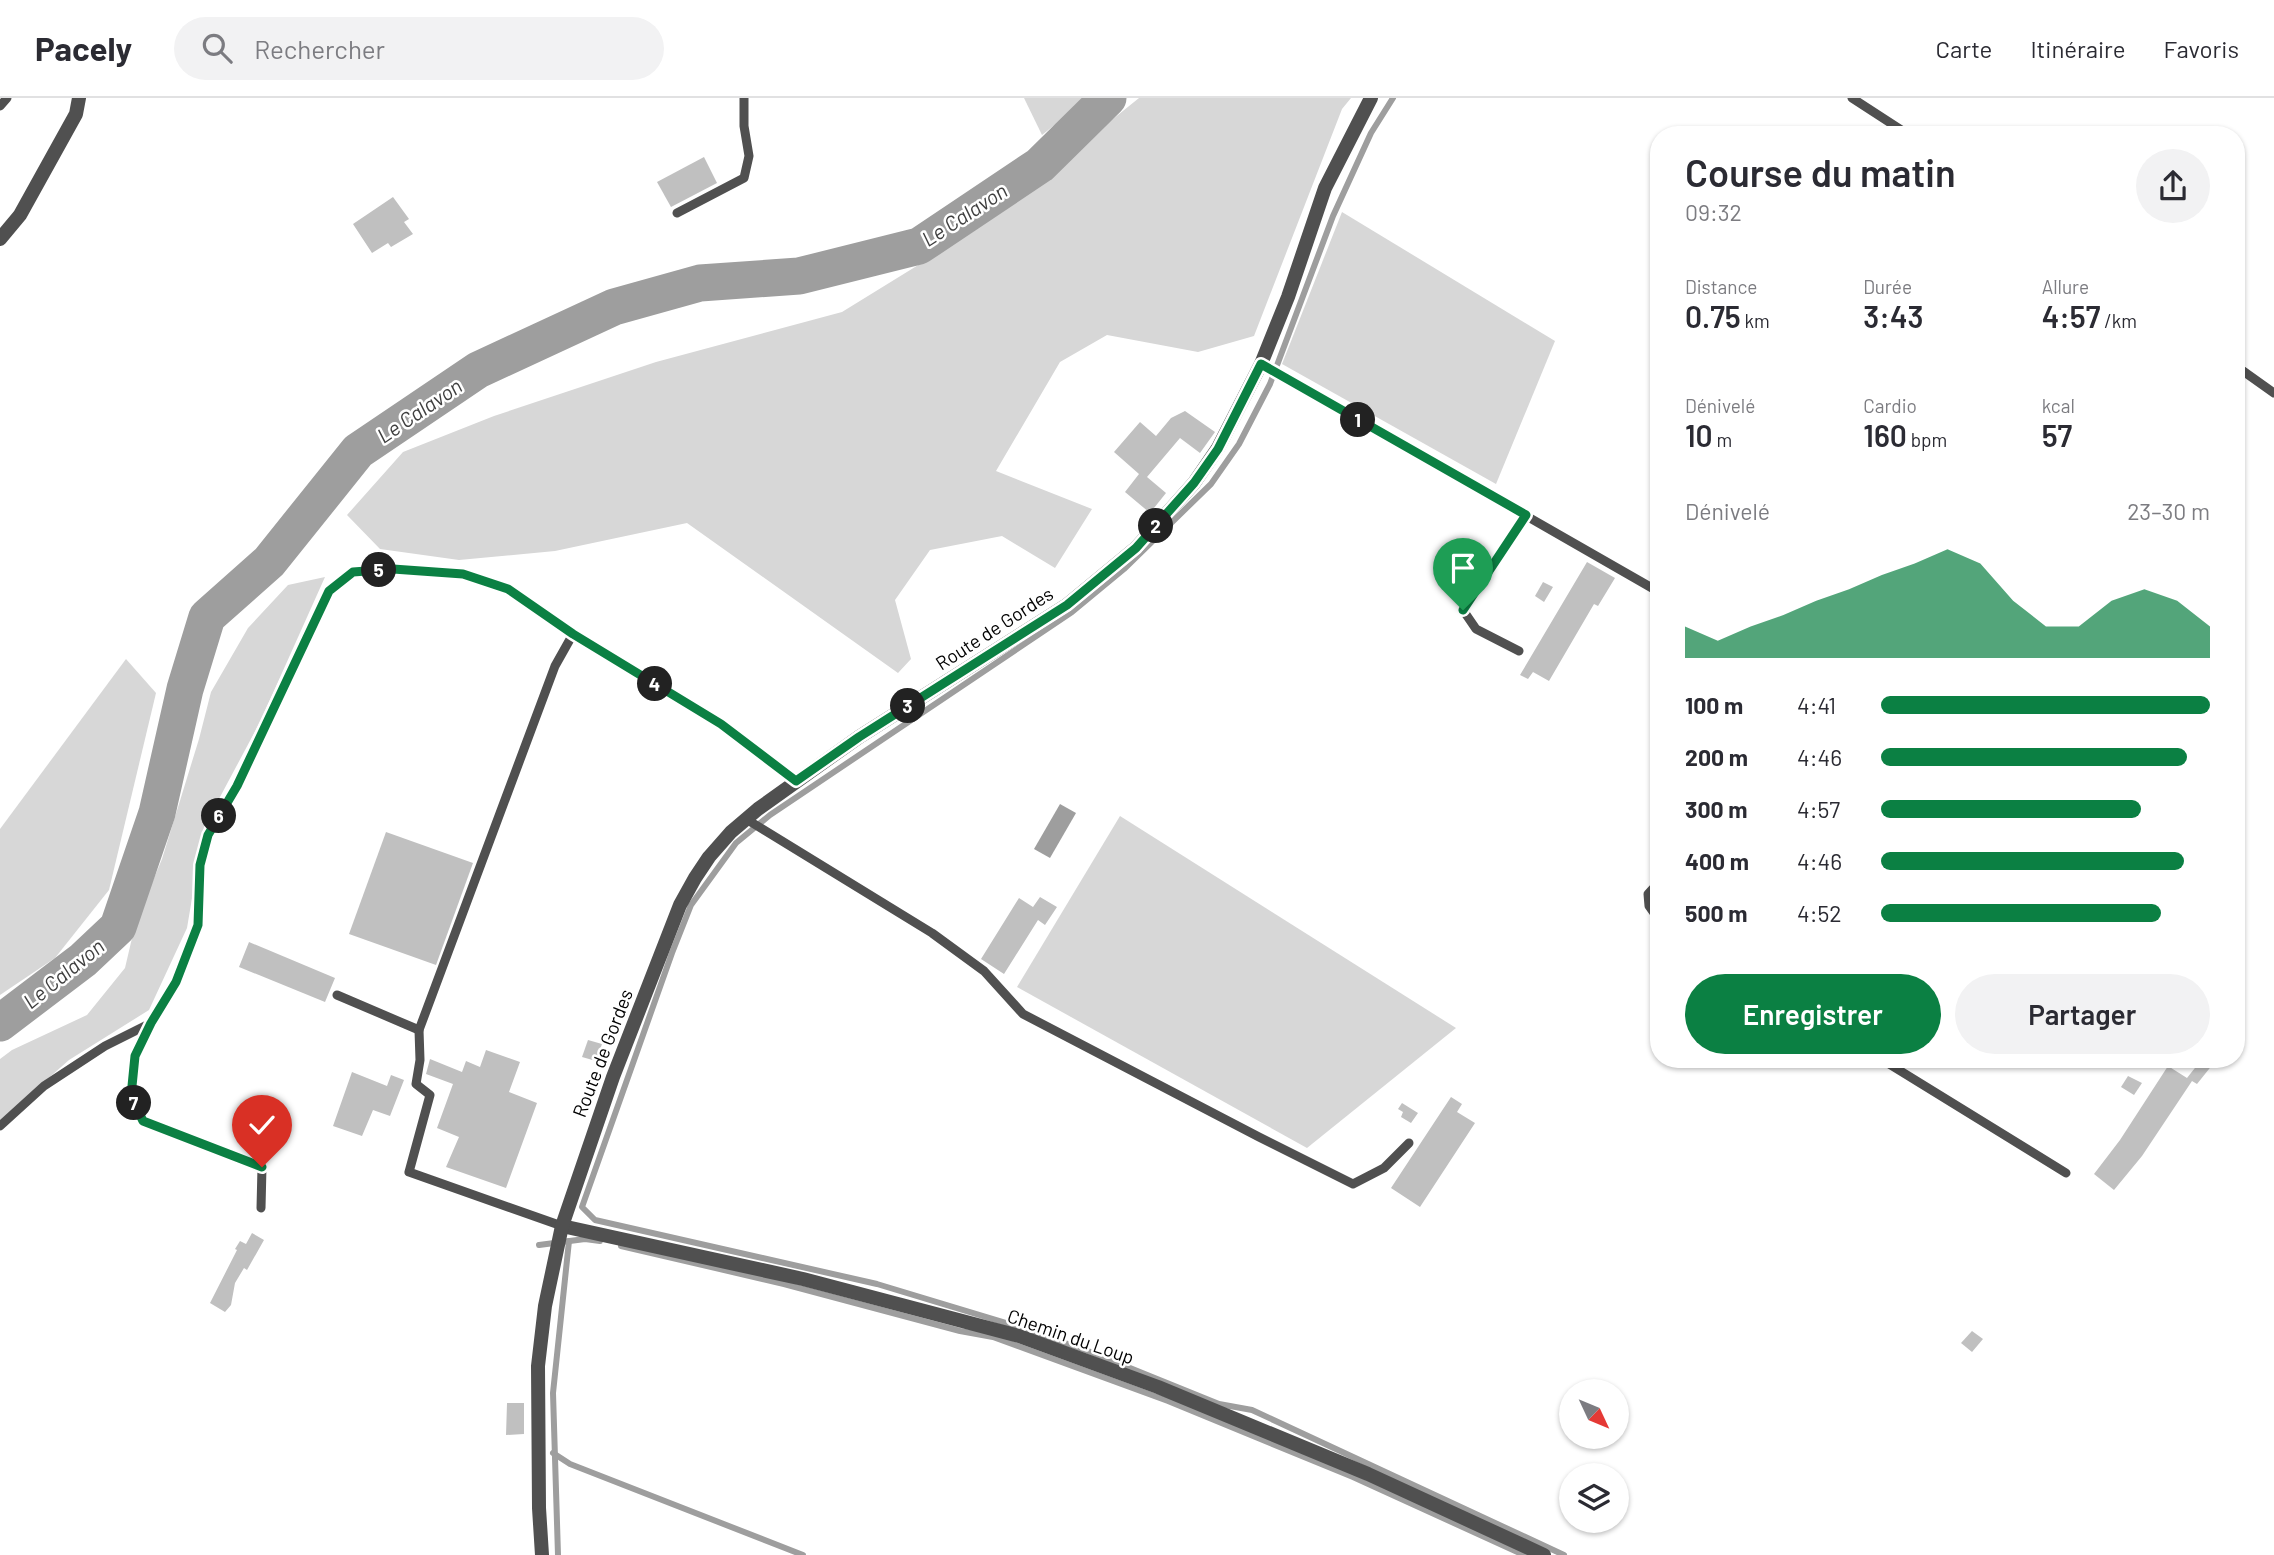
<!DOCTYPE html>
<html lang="fr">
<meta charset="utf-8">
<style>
:root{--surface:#fff;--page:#f2f2f3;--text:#2b2b33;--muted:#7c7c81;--line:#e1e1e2;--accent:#0b8043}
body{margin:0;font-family:Barlow,sans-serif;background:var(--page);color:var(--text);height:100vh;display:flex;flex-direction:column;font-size:26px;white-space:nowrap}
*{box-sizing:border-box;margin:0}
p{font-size:23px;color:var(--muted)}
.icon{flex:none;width:38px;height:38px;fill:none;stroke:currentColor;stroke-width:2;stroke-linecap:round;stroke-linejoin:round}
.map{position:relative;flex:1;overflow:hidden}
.details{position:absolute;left:1650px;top:28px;width:595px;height:942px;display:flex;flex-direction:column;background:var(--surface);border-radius:28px;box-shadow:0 2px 5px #0004}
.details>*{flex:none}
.needle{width:46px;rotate:134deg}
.tools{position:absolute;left:1559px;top:1281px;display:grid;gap:14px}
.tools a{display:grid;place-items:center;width:70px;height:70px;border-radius:50%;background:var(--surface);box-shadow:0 2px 5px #0004;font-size:35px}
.pin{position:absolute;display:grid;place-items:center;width:60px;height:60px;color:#fff;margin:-72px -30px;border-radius:50% 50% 50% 0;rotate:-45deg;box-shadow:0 0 7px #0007}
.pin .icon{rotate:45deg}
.km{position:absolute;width:35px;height:35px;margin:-18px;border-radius:50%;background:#222;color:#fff;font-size:19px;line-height:35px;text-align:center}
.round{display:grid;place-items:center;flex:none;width:74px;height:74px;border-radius:37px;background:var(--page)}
.headline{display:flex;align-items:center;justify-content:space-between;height:119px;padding:0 35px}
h1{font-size:38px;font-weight:600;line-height:52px}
.metrics{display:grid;grid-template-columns:repeat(3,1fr);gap:10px;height:119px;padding:7px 35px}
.metrics div{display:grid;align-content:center}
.metrics b{font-size:30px;font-weight:600}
.metrics small{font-size:19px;font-weight:400}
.metrics p{font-size:19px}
.chart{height:196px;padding:14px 35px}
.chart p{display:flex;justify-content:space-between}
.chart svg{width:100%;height:126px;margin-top:7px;fill:var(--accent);opacity:.7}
.primary-button{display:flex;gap:14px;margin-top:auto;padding:14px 35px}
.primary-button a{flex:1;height:80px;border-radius:42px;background:var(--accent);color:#fff;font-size:28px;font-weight:600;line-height:80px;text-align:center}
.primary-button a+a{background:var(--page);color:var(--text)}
ul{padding:0 35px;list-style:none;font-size:23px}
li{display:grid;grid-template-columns:112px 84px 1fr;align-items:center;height:52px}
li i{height:18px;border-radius:9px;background:var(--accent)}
header{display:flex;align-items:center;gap:42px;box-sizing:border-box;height:98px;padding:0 35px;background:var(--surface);border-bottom:2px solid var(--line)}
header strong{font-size:33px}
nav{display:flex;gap:38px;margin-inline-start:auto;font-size:24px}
.search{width:490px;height:63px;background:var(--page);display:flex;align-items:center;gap:18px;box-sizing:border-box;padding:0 24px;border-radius:38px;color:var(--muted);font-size:26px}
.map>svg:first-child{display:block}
.green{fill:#d7d7d7}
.water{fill:#9e9e9e}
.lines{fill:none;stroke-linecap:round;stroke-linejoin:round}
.stream{stroke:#9e9e9e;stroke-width:6}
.river{stroke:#9e9e9e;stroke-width:37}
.building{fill:#c0c0c0}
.service{stroke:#505050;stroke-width:9}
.minor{stroke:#505050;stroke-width:14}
.tertiary{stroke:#505050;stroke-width:14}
.route-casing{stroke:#fff;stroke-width:14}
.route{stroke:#0b8043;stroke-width:9}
.labels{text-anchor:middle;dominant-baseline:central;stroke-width:5;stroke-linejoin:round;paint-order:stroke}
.street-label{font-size:19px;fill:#000;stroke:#fff}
.water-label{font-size:21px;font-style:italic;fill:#3f3f3f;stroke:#fff}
</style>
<header>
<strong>Pacely</strong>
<div class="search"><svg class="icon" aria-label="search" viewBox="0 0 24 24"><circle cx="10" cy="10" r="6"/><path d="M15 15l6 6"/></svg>Rechercher</div>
<nav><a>Carte</a><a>Itinéraire</a><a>Favoris</a></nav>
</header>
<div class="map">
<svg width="2274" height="1457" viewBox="0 0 2274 1457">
<rect width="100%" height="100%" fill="#fff"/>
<g class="green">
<polygon points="1024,0 1088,0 1042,37"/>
<polygon points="1139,0 1351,0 1342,11 1254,238 1198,254 1107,237 1060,264 996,373 1092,411 1055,470 1002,438 930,452 895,502 911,561 898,575 687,425 555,453 459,462 380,451 347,417 403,354 494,318 656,264 842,214 928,161 1082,46"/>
<polygon points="1342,114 1555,243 1496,386 1282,266"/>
<polygon points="325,479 260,624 204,729 187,830 149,912 69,962 0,1023 0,961 12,952 87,917 125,870 136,823 162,761 199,641 211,594 248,530 288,487"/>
<polygon points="126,561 156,595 109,792 55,860 0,897 0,731"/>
<polygon points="1120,718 1456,930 1307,1050 1017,889"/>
</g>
<polygon class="water" points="1060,706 1076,715 1050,760 1034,751"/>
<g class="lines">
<g class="stream">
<polyline points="1393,0 1371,35 1333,118 1270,286 1239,346 1211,386 1124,471 1072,514 770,717 736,745 691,807 672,855 582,1109 595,1122 877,1186 1019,1229 1088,1253 1219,1306 1252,1312 1564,1457"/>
<polyline points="539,1147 585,1141 600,1143"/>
<polyline points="621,1148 784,1186 960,1233 993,1239 1168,1303 1353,1379 1524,1457"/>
<polyline points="553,1355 570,1366 803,1457"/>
<polyline points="558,1457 553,1295 569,1143"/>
</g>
<polyline class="river" points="0,925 83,862 118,829 157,715 185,591 207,519 269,464 358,353 478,272 614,209 700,185 799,178 919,148 1040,67 1108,0"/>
</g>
<g class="building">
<polygon points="704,59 717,85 671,109 657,84"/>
<polygon points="393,99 409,121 404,124 413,136 391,149 388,145 372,155 353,126"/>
<polygon points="1185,313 1215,334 1200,355 1180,340 1147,379 1166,395 1150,415 1125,394 1139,376 1114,354 1140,324 1156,338 1171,320"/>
<polygon points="1587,464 1615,480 1598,508 1594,506 1549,583 1533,574 1528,581 1520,577"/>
<polygon points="1543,484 1553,489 1544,504 1535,498"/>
<polygon points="386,734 473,765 436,867 349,836"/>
<polygon points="1040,799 1057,809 1045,827 1038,822 1004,876 981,861 1019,800 1033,809"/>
<polygon points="249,844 335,880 325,904 239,869"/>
<polygon points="588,942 602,946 596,963 582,959"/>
<polygon points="486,952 520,964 509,994 537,1005 506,1090 446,1069 459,1039 437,1030 453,986 426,976 430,961 462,974 466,963 480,969"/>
<polygon points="2202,961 2217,961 2197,986 2192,983 2142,1058 2114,1092 2094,1076 2120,1042 2168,968 2187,980"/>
<polygon points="352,974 387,988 391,977 404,982 390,1018 373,1012 362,1038 333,1028"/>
<polygon points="2128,978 2142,985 2134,997 2121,989"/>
<polygon points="1451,999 1462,1006 1457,1014 1475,1025 1420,1109 1391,1090"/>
<polygon points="1402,1005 1418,1015 1411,1025 1401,1019 1403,1014 1398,1011"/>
<polygon points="252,1135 264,1142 247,1172 244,1170 235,1185 231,1207 225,1214 210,1205 237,1152 235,1151 240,1143 246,1146"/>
<polygon points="1972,1233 1983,1241 1972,1254 1961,1245"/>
<polygon points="507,1305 524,1305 524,1336 506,1337"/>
</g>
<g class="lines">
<g class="service">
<polyline points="1852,0 1909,37"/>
<polyline points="0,8 7,0"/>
<polyline points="677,115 744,80 749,58 744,28 744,0"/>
<polyline points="1261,266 1659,494"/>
<polyline points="2236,268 2274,295"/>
<polyline points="1519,553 1476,531 1463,512 1526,417"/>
<polyline points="746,721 932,835 984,873 1023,916 1259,1039 1353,1086 1384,1070 1409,1045"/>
<polyline points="1659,784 1648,796 1649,808 1659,822"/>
<polyline points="337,897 419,932"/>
<polyline points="151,925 135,959 131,998 143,1023 262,1069 261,1110"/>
<polyline points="1881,961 2066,1075"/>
<polyline points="0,1028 44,988 105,948 151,925 176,883 198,827 200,767 208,737 237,688 329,493 353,474 393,471 463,476 508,491 573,536 721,626 796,683"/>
<polyline points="562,1128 409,1074 430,997 416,986 420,962 419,932 555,568 573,536"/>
</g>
<g class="minor">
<polyline points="0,141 20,117 76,16 79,0"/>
<polyline points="562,1128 803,1181 1019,1238 1158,1289 1368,1376 1544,1457"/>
</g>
<polyline class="tertiary" points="542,1457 539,1410 538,1268 545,1208 562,1128 613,979 680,807 695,780 709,759 731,734 758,711 859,639 1067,507 1136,450 1194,385 1218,350 1261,266 1288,199 1325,90 1371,0"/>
</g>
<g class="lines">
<g class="route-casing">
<polyline id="route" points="262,1069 143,1023 131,998 135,958 151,925 176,884 198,827 200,767 208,737 237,688 329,493 353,474 393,471 463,476 508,491 573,536 721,626 796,683 859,639 1067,507 1136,450 1194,385 1218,351 1261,266 1526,417 1463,512"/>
</g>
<use href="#route" class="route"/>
</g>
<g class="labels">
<g class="street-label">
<text transform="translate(994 530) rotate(-33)">Route de Gordes</text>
<text transform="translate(602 955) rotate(-69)">Route de Gordes</text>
<text transform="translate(1071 1238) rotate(19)">Chemin du Loup</text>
</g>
<g class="water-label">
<text transform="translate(964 116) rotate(-33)">Le Calavon</text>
<text transform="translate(419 312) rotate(-34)">Le Calavon</text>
<text transform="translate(63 875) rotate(-39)">Le Calavon</text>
</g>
</g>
</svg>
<div class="tools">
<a><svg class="needle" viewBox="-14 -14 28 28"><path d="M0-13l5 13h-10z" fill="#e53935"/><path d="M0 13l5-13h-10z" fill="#7c7c81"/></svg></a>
<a><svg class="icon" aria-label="layers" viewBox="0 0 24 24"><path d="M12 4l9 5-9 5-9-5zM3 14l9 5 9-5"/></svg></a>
</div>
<div class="pin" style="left:1463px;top:512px;background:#1e9e55"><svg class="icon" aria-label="arrive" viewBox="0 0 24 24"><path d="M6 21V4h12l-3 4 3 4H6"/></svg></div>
<div class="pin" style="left:262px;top:1069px;background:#d93025"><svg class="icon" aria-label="check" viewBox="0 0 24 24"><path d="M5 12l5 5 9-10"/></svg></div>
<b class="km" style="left:1358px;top:322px">1</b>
<b class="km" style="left:1156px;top:428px">2</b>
<b class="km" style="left:908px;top:608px">3</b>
<b class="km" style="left:655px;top:586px">4</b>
<b class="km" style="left:379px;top:472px">5</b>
<b class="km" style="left:219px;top:718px">6</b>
<b class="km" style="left:134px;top:1005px">7</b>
<section class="details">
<div class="headline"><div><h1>Course du matin</h1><p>09:32</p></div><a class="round"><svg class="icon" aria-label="share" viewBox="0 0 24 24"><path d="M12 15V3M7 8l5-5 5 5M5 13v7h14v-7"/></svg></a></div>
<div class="metrics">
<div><p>Distance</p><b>0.75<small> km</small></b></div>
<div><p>Durée</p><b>3:43</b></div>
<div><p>Allure</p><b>4:57<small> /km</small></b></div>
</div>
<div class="metrics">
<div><p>Dénivelé</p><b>10<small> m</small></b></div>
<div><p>Cardio</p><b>160<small> bpm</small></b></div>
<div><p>kcal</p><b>57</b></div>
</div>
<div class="chart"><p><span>Dénivelé</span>23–30 m</p>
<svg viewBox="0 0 160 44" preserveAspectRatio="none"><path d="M0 44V33L10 38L20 33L30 29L40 24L50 20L60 15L70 11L80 6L90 11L100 24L110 33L120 33L130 24L140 20L150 24L160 33V44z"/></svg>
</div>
<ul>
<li><b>100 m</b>4:41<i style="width:100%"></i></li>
<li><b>200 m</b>4:46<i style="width:93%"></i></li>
<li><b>300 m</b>4:57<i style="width:79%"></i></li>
<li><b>400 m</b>4:46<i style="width:92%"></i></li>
<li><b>500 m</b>4:52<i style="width:85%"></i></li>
</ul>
<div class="primary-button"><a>Enregistrer</a><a>Partager</a></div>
</section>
</div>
